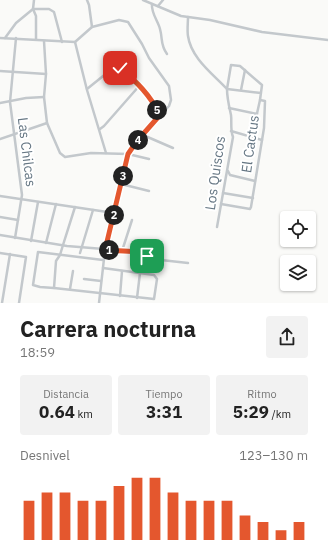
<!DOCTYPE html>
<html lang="es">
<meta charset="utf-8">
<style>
:root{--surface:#fff;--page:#f2f2f2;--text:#222;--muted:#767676;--accent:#e4572e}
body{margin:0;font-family:"IBM Plex Sans",sans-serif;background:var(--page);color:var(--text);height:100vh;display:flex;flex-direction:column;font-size:15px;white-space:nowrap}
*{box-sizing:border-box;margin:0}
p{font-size:13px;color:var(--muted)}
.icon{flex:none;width:22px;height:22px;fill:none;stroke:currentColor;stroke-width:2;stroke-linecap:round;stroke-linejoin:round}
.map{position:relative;height:303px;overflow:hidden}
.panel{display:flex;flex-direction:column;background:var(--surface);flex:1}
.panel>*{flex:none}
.tools{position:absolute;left:280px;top:211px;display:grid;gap:8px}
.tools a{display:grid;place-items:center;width:36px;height:36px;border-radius:4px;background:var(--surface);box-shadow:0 1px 3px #0004;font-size:20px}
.pin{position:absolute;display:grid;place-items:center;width:34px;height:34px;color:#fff;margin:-17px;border-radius:8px;box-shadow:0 2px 6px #0006}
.km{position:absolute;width:20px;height:20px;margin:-10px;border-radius:50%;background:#222;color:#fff;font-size:11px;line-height:20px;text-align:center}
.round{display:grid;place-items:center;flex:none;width:42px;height:42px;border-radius:4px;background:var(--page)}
.head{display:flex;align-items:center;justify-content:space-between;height:68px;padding:0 20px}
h1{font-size:22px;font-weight:700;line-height:30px}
.figures{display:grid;grid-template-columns:repeat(3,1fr);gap:6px;height:68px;padding:4px 20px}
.figures div{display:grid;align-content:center;border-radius:4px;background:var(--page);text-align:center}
.figures b{font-size:17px;font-weight:700}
.figures small{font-size:11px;font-weight:400}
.figures p{font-size:11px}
.chart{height:112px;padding:8px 20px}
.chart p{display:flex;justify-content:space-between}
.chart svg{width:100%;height:72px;margin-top:4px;stroke:var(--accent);stroke-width:6}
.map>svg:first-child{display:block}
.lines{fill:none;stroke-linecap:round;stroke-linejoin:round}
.street{stroke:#c3c8cc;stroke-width:2.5}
.route-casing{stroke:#fff;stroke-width:8}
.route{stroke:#e4572e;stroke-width:5}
.labels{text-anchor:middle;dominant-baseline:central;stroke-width:4;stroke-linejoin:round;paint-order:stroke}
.street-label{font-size:14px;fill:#657683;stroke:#fff}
</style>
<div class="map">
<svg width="328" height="303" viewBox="0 0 328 303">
<rect width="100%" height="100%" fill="#fafaf8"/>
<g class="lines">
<g class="street">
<polyline points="34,0 33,9 36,16 36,39"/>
<polyline points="87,0 89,5 92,27"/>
<polyline points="143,0 181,16 210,20 262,32 328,40"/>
<path d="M152,4C151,13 158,21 160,29C163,40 160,44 167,54"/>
<polyline points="158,6 163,0"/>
<path d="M188,17C188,23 187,30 188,36C191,58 213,74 227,89C227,98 229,106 231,115C232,122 230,129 233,137L217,227"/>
<polyline points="0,38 75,42 92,27 119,20 128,22 142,44 149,58 169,86 171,100 169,106 137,141 128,154 105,250 99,303"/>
<polyline points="5,38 16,23 33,9 49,9 54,12 62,42"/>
<polyline points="44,41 46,74 44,97 47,123 60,153 65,157 91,153 128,154 149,159"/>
<polyline points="75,42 87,90 106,153"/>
<polyline points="0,71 46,74"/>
<path d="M87,89L113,68L118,67C136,77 151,96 160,115"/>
<polyline points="241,90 245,70"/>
<polyline points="0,103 26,98 44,97"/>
<polyline points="229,108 257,114"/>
<polyline points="100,129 104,126 140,85"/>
<polyline points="231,131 262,140"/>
<polyline points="143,135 173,148"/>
<polyline points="0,139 47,123"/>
<polyline points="250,145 260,100"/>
<polyline points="228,171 230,175 255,181"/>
<polyline points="121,184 149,191"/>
<polyline points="223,193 253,198"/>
<polyline points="0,196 114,213"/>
<polyline points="221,204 250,209 251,207 264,128 265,101 260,100 262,85 240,66 231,65 227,89 261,93"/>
<polyline points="0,217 18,220"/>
<polyline points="0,235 67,246 140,252 145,254 152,259 188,263"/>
<polyline points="15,238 22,195 10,102 16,38"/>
<polyline points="31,241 38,202"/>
<polyline points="46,243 56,204"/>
<polyline points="122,251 132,220"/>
<polyline points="0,253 26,257 19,303"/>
<polyline points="80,253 93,210"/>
<polyline points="103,268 154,275 157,279 154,299 54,288 40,287 33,285 38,252 103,260"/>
<polyline points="84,279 101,281"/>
<polyline points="54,288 56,261 60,255 63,245 75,207"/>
<polyline points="70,289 73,271"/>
<polyline points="120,296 122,271"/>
<polyline points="137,298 140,273"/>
<polyline points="2,303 10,254"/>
</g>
</g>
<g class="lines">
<g class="route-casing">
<path id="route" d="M120,68C137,82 150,95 160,115L137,141L128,154L105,250L142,252L147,256"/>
</g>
<use href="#route" class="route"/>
</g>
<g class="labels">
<g class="street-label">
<text transform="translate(250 144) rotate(-82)">El Cactus</text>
<text transform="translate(27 152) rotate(83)">Las Chilcas</text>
<text transform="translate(215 173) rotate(-82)">Los Quiscos</text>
</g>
</g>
</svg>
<div class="tools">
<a><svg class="icon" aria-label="locate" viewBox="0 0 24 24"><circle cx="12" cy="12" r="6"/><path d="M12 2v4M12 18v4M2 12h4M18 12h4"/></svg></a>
<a><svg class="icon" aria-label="layers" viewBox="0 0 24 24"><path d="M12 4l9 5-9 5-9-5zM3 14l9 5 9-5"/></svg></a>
</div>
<div class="pin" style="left:147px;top:256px;background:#1e9e55"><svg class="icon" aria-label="arrive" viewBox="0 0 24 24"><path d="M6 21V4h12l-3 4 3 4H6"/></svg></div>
<div class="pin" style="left:120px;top:68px;background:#d93025"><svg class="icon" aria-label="check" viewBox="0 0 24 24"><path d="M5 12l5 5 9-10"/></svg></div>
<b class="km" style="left:109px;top:250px">1</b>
<b class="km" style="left:114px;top:215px">2</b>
<b class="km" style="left:123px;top:176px">3</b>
<b class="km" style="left:138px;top:140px">4</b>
<b class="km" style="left:157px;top:110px">5</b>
</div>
<section class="panel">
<div class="head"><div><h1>Carrera nocturna</h1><p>18:59</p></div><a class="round"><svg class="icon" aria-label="share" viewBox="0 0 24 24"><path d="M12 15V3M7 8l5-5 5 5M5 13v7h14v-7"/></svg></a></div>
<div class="figures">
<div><p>Distancia</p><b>0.64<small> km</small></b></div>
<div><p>Tiempo</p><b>3:31</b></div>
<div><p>Ritmo</p><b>5:29<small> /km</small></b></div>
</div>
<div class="chart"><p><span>Desnivel</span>123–130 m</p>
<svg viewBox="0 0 160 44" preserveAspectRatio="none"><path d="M5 44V20M15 44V15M25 44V15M35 44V20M45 44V20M55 44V11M65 44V6M75 44V6M85 44V15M95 44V20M105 44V20M115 44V20M125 44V29M135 44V33M145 44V38M155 44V33"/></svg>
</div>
</section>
